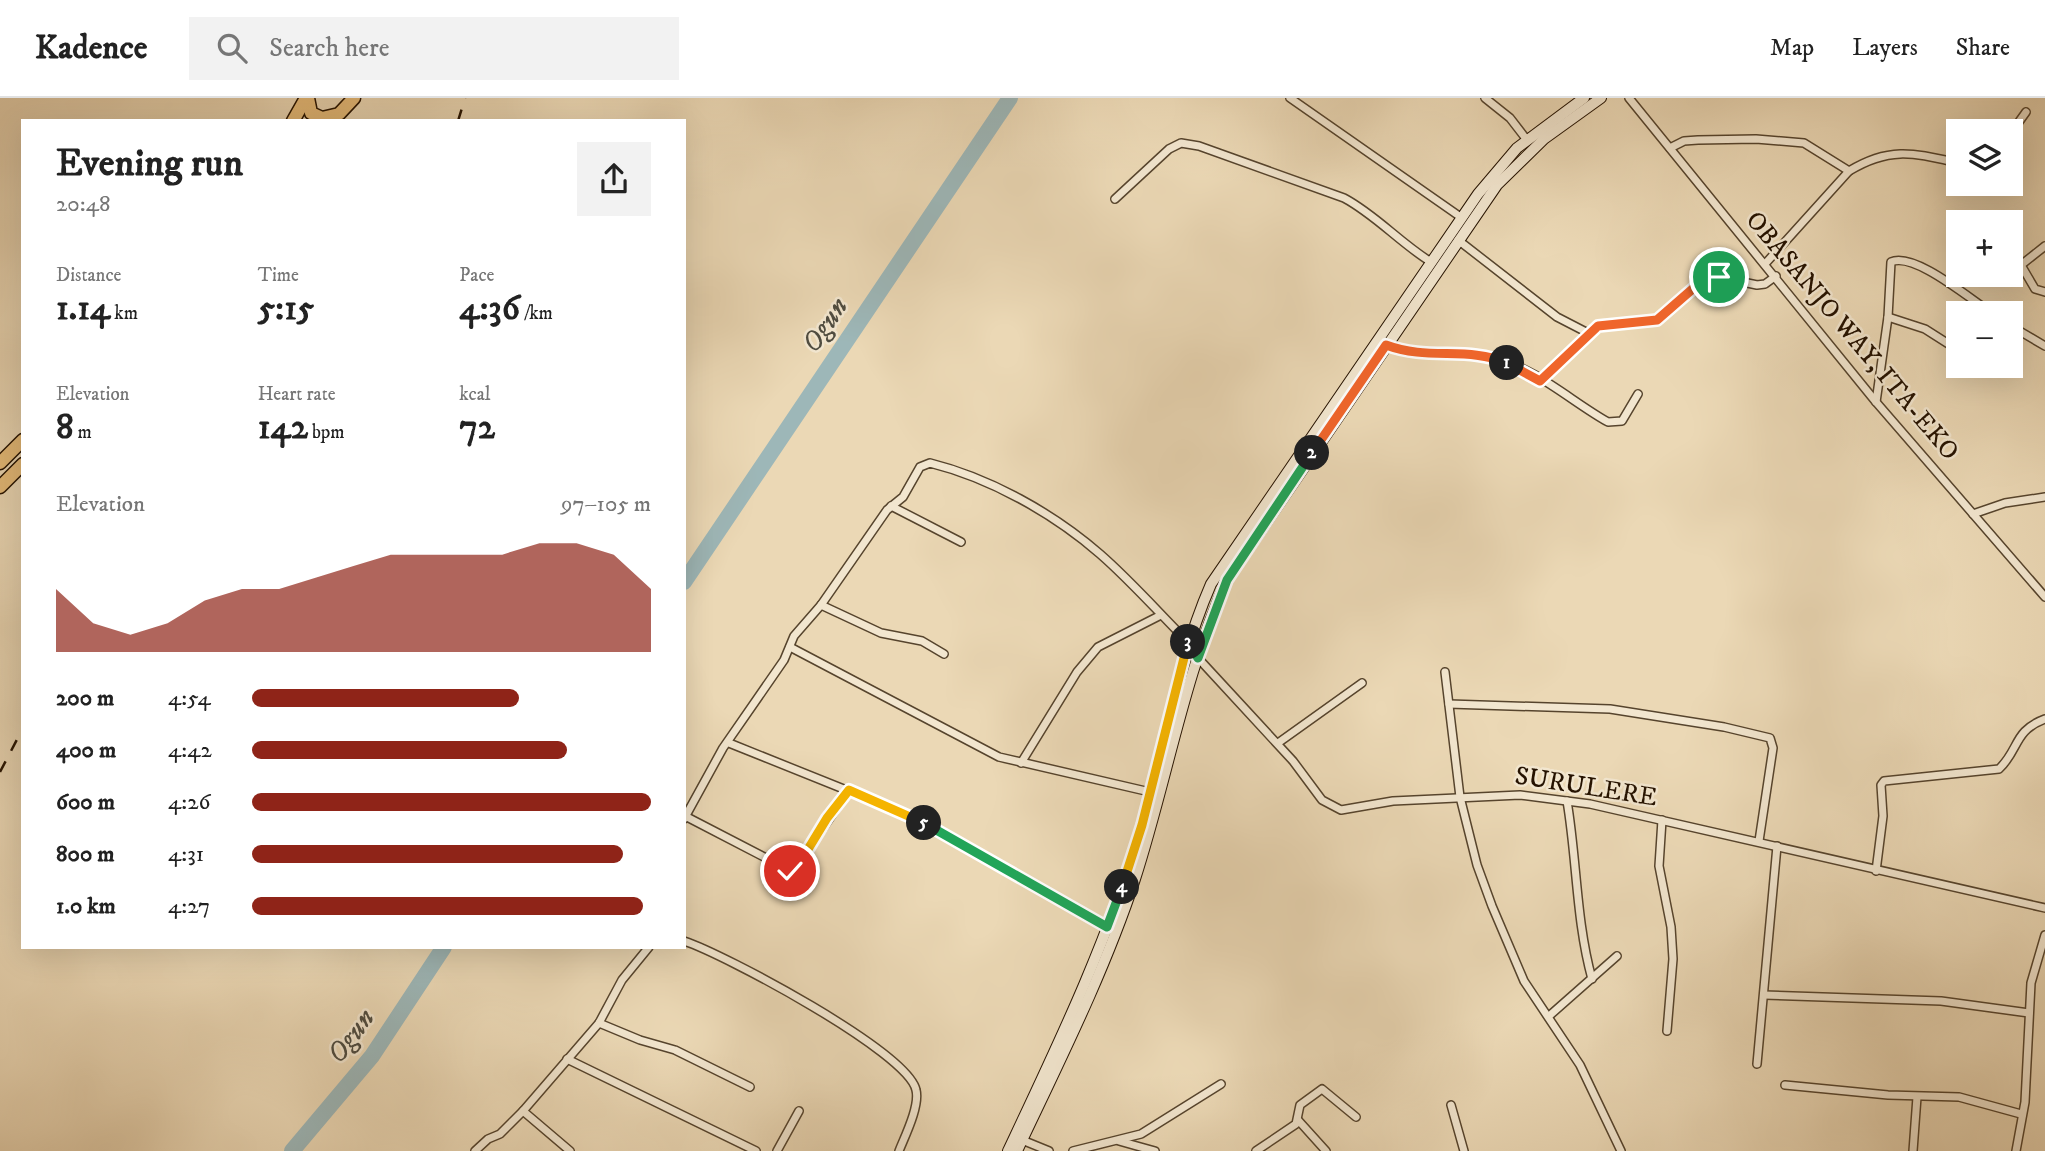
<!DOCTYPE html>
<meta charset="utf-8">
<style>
:root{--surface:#fff;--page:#f2f2f2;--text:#222;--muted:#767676;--line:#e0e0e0;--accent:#8f2418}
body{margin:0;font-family:"IM FELL DW Pica",serif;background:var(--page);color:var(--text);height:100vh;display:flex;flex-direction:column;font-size:26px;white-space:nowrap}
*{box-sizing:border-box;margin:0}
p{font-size:23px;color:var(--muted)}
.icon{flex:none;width:38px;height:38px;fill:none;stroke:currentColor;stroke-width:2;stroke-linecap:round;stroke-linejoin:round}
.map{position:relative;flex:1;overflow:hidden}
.side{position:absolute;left:21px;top:21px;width:665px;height:830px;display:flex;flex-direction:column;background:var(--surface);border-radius:0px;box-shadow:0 7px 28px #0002}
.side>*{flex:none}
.controls{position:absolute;left:1946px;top:21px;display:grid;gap:14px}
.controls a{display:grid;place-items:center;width:77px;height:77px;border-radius:0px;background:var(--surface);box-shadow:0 7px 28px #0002;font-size:35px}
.pin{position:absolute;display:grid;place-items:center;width:60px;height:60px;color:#fff;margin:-30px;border:4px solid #fff;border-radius:50%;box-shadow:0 2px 7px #0007}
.km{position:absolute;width:35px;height:35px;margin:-18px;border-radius:50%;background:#222;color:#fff;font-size:19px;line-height:35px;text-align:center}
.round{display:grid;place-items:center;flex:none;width:74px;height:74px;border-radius:0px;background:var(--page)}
.summary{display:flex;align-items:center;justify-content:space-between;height:119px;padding:0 35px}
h1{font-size:38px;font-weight:700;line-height:52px}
.metrics{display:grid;grid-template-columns:repeat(3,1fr);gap:10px;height:119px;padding:7px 35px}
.metrics div{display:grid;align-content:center}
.metrics b{font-size:35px;font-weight:700}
.metrics small{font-size:19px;font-weight:400}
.metrics p{font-size:19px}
.chart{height:196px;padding:14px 35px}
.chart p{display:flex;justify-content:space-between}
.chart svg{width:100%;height:126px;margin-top:7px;fill:var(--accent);opacity:.7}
ul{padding:0 35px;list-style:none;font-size:23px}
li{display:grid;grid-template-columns:112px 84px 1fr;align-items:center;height:52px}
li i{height:18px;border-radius:9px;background:var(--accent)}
header{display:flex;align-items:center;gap:42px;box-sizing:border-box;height:98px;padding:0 35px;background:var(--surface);border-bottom:2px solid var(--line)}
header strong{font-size:33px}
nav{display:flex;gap:38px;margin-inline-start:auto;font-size:24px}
.search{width:490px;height:63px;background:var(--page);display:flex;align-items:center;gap:18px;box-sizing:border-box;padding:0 24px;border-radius:0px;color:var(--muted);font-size:26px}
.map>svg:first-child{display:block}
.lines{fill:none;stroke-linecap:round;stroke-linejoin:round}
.river{stroke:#9db7b8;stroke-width:16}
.street-casing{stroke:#56442d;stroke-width:10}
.secondary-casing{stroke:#251200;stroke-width:12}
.highway-casing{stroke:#251200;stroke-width:15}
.street{stroke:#f2e6cf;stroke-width:7}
.secondary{stroke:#f2e6cf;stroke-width:10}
.highway{stroke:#e6bc7a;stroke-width:12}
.rail{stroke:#251200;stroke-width:2.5;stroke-dasharray:12 12;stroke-linecap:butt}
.split-1-casing{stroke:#fff;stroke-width:14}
.split-2-casing{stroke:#fff;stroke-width:14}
.split-3-casing{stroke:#fff;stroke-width:14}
.split-4-casing{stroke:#fff;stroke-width:14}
.split-5-casing{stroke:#fff;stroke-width:14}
.split-6-casing{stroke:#fff;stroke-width:14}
.split-1{stroke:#f0652b;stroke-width:9}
.split-2{stroke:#f0652b;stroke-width:9}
.split-3{stroke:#22a559;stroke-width:9}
.split-4{stroke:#f5b400;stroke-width:9}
.split-5{stroke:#22a559;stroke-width:9}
.split-6{stroke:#f5b400;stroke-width:9}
.labels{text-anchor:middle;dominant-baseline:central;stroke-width:5;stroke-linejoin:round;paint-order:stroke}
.street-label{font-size:26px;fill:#251200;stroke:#f2e6cf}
.water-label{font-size:28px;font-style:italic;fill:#4f4c40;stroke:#f2e6cf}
</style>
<header>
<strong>Kadence</strong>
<div class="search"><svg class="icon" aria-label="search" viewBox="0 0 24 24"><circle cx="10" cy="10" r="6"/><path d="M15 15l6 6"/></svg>Search here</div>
<nav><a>Map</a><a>Layers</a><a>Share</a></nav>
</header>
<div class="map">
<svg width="2045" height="1053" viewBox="0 0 2045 1053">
<rect width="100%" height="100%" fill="#ebd8b5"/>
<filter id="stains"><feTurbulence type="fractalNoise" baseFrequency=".00286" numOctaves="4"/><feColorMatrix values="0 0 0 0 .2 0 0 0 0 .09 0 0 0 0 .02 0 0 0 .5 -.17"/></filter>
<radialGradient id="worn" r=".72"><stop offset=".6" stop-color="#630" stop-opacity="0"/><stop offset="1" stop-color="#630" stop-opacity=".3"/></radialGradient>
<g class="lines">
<g class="river">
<polyline points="684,484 1010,0"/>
<polyline points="292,1053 372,958 444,849"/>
</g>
<g class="street-casing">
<g id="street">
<polyline points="1290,0 1462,120"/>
<polyline points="1485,0 1510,20 1527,42"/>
<polyline points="1629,0 1876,304 2045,499"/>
<polyline points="2011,35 2026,14"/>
<polyline points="1670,50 1684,43 1698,42 1756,41 1804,45 1849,73"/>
<path d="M1115,101L1169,51L1181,45L1199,48L1344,100C1376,117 1400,145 1431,164"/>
<polyline points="1993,121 1995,124"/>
<polyline points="1458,142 1557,219 1588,235"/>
<polyline points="2011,150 2035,191 2045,194"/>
<path d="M1765,166L1849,73C1890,48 1914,55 1958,65"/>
<polyline points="2021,167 2045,148"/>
<polyline points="1888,219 1925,231 1958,252"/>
<polyline points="2011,228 2045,248"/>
<path d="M1386,247C1426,262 1456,250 1494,260C1536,270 1572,304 1608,324L1622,323L1638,296"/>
<polyline points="1540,283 1598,228 1657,222 1696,188 1719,179 1757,187 1765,186 1776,178"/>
<path d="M1876,304L1888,219L1891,164C1914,153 1971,202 1992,215"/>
<polyline points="891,408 961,444"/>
<polyline points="1973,416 2005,405 2045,399"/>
<polyline points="821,507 881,535 922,543 944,556"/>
<polyline points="790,549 999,659 1150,694"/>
<polyline points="1445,574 1460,699 1477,767 1492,808 1524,883 1580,967 1621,1053"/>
<polyline points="1449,606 1610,611 1724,629 1770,640 1773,650 1759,743"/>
<polyline points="729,645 896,712 951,739 1107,829"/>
<polyline points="1278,645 1362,585"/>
<polyline points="1021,665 1077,574 1098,549 1161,517"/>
<path d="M1567,703C1577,762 1576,823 1592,881"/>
<polyline points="685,718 793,774 849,692"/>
<path d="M684,721L723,650L784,562L794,538L821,507L887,412L903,399L920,369L930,365C990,380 1053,415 1100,456C1131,483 1159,515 1188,544L1198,560L1293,663L1322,702L1341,712L1393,703L1520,697L1590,706L2045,810"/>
<polyline points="1662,722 1659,768 1671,829 1673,861 1667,933"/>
<path d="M1876,773L1883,718L1881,687L1884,683L1999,671C2020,651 2013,633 2045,621"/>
<path d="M684,843C724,856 908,954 916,992C920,1008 905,1038 899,1053"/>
<polyline points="1764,897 1941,903 2029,915"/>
<polyline points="1549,918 1617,858"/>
<polyline points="599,925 640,942 675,952 750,989"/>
<polyline points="567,961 756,1053"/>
<polyline points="1757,966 1777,748"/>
<polyline points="1785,987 1888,997 1959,999 2021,1016"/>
<polyline points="1451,1007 1464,1053"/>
<polyline points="523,1013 570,1053"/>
<polyline points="1298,1022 1326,1053"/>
<polyline points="1022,1042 1049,1053"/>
<polyline points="1119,1043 1155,1053"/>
<polyline points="475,1053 488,1041 500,1036 523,1013 599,925 622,882 649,849"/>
<polyline points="777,1053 799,1013"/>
<polyline points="1073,1053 1141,1036 1221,986"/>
<polyline points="1256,1053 1296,1026 1300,1007 1322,991 1356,1019"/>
<polyline points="1913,1053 1917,999"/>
<polyline points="2016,1053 2025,1004 2031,885 2045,837"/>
</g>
</g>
<g class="secondary-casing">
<g id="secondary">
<path d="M1008,1053C1058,947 1109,841 1142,727C1165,647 1177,564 1211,486L1478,96L1517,50L1584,0"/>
<path d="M1017,1053C1059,964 1104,875 1135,781C1167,682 1184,577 1227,482L1497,87L1544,41L1601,0"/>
</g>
</g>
<g class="highway-casing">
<g id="highway">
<polyline points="308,0 311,15 322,20 339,16 354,0"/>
<polyline points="293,23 306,0"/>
<polyline points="0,365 23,342"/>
<polyline points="0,389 23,366"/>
</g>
</g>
<use href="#street" class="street"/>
<use href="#secondary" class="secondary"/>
<use href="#highway" class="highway"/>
<g class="rail">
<polyline points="458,23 465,0"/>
<polyline points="0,674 23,630"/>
</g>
</g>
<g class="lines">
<g class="split-1-casing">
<polyline id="split-1" points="1507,265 1540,283 1598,228 1657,222 1696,188 1719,179"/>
</g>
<g class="split-2-casing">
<path id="split-2" d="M1312,355L1386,247C1429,263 1467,248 1507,265"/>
</g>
<g class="split-3-casing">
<polyline id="split-3" points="1188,544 1198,560 1227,482 1312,355"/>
</g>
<g class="split-4-casing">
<polyline id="split-4" points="1122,789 1142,727 1188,544"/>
</g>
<g class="split-5-casing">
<polyline id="split-5" points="924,725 1107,829 1122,789"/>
</g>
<g class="split-6-casing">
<polyline id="split-6" points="790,773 796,771 827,720 849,692 924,725"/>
</g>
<use href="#split-1" class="split-1"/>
<use href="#split-2" class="split-2"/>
<use href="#split-3" class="split-3"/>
<use href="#split-4" class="split-4"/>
<use href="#split-5" class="split-5"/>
<use href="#split-6" class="split-6"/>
</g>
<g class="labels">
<g class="street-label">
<text transform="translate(1852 238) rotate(50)">OBASANJO WAY, ITA-EKO</text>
<text transform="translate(1586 689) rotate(9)">SURULERE</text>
</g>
<g class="water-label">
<text transform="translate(825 227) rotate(-56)">Ogun</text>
<text transform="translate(351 938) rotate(-53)">Ogun</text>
</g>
</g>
<rect width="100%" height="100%" filter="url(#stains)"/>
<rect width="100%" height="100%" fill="url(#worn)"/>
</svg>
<div class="controls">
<a><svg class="icon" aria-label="layers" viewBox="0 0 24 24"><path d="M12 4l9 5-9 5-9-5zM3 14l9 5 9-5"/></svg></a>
<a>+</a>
<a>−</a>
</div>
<div class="pin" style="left:1719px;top:179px;background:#1e9e55"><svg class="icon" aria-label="arrive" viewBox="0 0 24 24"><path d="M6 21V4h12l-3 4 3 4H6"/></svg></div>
<div class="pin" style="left:790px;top:773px;background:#d93025"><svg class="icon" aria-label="check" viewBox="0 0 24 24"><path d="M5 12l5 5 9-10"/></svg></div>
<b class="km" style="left:1507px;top:265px">1</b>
<b class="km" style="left:1312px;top:355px">2</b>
<b class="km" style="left:1188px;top:544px">3</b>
<b class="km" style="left:1122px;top:789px">4</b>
<b class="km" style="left:924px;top:725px">5</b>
<section class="side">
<div class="summary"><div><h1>Evening run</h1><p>20:48</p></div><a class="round"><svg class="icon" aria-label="share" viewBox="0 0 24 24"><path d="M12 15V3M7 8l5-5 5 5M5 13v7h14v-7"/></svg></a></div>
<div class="metrics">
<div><p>Distance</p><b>1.14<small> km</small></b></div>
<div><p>Time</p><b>5:15</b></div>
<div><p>Pace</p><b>4:36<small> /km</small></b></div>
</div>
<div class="metrics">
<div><p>Elevation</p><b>8<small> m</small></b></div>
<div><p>Heart rate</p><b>142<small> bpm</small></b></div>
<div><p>kcal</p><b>72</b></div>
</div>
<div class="chart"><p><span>Elevation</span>97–105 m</p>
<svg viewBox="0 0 160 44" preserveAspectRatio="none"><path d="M0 44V22L10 34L20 38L30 34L40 26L50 22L60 22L70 18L80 14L90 10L100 10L110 10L120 10L130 6L140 6L150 10L160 22V44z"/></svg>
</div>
<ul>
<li><b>200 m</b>4:54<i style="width:67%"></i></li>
<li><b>400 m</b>4:42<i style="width:79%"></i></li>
<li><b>600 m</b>4:26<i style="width:100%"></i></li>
<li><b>800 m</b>4:31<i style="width:93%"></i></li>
<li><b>1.0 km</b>4:27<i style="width:98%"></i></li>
</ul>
</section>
</div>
